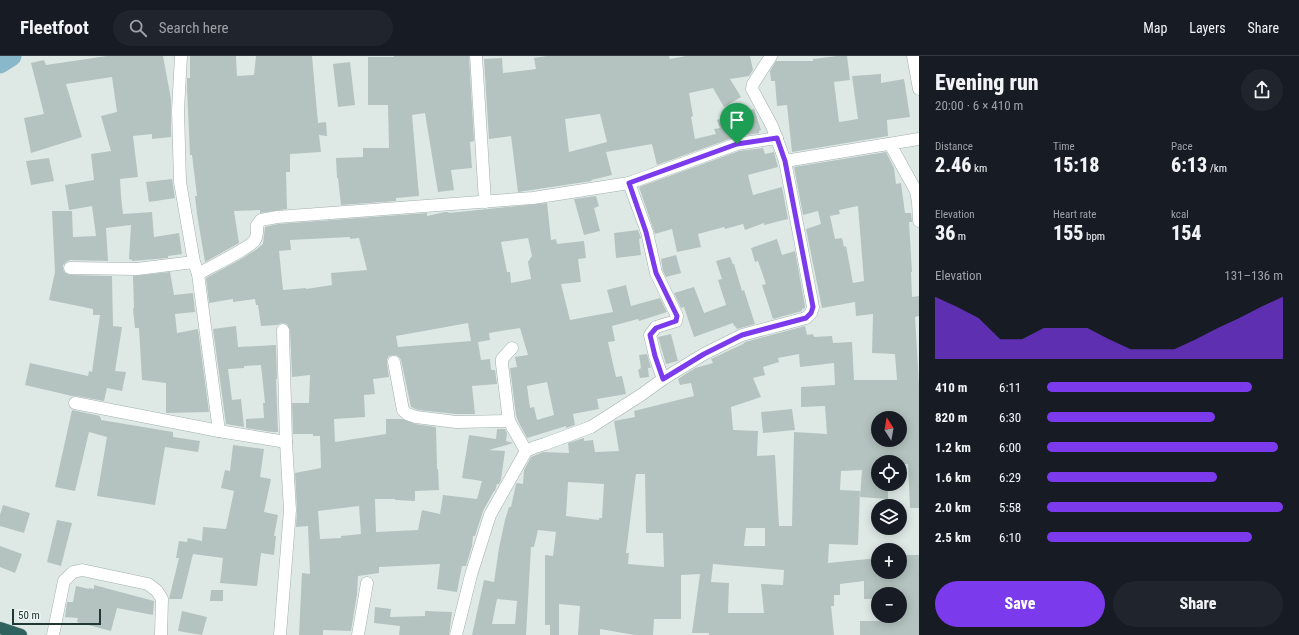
<!DOCTYPE html>
<meta charset="utf-8">
<style>
:root{--surface:#171b24;--page:#20242c;--text:#f1f3f6;--muted:#9ea1a6;--line:#363941;--accent:#7c3aed}
body{margin:0;font-family:"Roboto Condensed",sans-serif;background:var(--page);color:var(--text);height:100vh;display:flex;flex-direction:column;font-size:15px;white-space:nowrap}
*{box-sizing:border-box;margin:0}
p{font-size:13px;color:var(--muted)}
.icon{flex:none;width:22px;height:22px;fill:none;stroke:currentColor;stroke-width:2;stroke-linecap:round;stroke-linejoin:round}
.map{position:relative;flex:1;overflow:hidden}
.side{display:flex;flex-direction:column;background:var(--surface);width:380px}
.side>*{flex:none}
.needle{width:26px;rotate:349deg}
.fabs{position:absolute;left:871px;top:355px;display:grid;gap:8px}
.fabs a{display:grid;place-items:center;width:36px;height:36px;border-radius:50%;background:var(--surface);box-shadow:0 2px 10px #0003;font-size:20px}
.scale{position:absolute;left:12px;bottom:10px;width:89px;box-sizing:border-box;padding-left:4px;border:2px solid #213734;border-top:0;font-size:11px;line-height:14px;white-space:nowrap;color:#213734;-webkit-text-stroke:3px #eef6f3;paint-order:stroke}
.pin{position:absolute;display:grid;place-items:center;width:34px;height:34px;color:#fff;margin:-41px -17px;border-radius:50% 50% 50% 0;rotate:-45deg;box-shadow:0 0 4px #0007}
.pin .icon{rotate:45deg}
.round{display:grid;place-items:center;flex:none;width:42px;height:42px;border-radius:21px;background:var(--page)}
.headline{display:flex;align-items:center;justify-content:space-between;height:68px;padding:0 16px}
h1{font-size:22px;font-weight:800;line-height:30px}
.stats{display:grid;grid-template-columns:repeat(3,1fr);gap:6px;height:68px;padding:4px 16px}
.stats div{display:grid;align-content:center}
.stats b{font-size:20px;font-weight:800}
.stats small{font-size:11px;font-weight:400}
.stats p{font-size:11px}
.chart{height:112px;padding:8px 16px}
.chart p{display:flex;justify-content:space-between}
.chart svg{width:100%;height:72px;margin-top:4px;fill:var(--accent);opacity:.7}
.action{display:flex;gap:8px;margin-top:auto;padding:8px 16px}
.action a{flex:1;height:46px;border-radius:24px;background:var(--accent);color:#fff;font-size:16px;font-weight:800;line-height:46px;text-align:center}
.action a+a{background:var(--page);color:var(--text)}
ul{padding:0 16px;list-style:none;font-size:13px}
li{display:grid;grid-template-columns:64px 48px 1fr;align-items:center;height:30px}
li i{height:10px;border-radius:5px;background:var(--accent)}
header{display:flex;align-items:center;gap:24px;box-sizing:border-box;height:56px;padding:0 20px;background:var(--surface);border-bottom:1px solid var(--line)}
header strong{font-size:19px}
nav{display:flex;gap:22px;margin-inline-start:auto;font-size:14px}
.search{width:280px;height:36px;background:var(--page);display:flex;align-items:center;gap:10px;box-sizing:border-box;padding:0 14px;border-radius:22px;color:var(--muted);font-size:15px}
main{display:flex;flex:1;min-height:0}
.map>svg:first-child{display:block}
.lines{fill:none;stroke-linecap:round;stroke-linejoin:round}
.river{stroke:#89b8cb;stroke-width:21}
.building{fill:#b4c3bf;fill-rule:evenodd}
.minor-casing{stroke:#a2b0ad;stroke-width:13}
.highway-casing{stroke:#bcc3c2;stroke-width:13}
.minor{stroke:#fff;stroke-width:12}
.highway{stroke:#2f615e;stroke-width:12}
.route-casing{stroke:#fff;stroke-width:8}
.route{stroke:#7c3aed;stroke-width:5}
</style>
<header>
<strong>Fleetfoot</strong>
<div class="search"><svg class="icon" aria-label="search" viewBox="0 0 24 24"><circle cx="10" cy="10" r="6"/><path d="M15 15l6 6"/></svg>Search here</div>
<nav><a>Map</a><a>Layers</a><a>Share</a></nav>
</header>
<main>
<div class="map">
<svg width="919" height="579" viewBox="0 0 919 579">
<rect width="100%" height="100%" fill="#dee9e6"/>
<g class="lines">
<polyline class="river" points="0,7 11,0"/>
</g>
<g class="building">
<polygon points="107,0 163,0 171,43 171,81 152,83 152,78 133,80 138,121 120,123 121,140 123,158 152,156 154,181 179,177 182,198 168,200 168,202 132,205 132,204 129,203 131,169 106,172 108,205 70,204 66,206 63,209 63,212 64,216 70,219 112,220 113,270 122,271 115,315 126,316 122,335 107,332 104,345 76,340 72,340 25,329 30,307 88,320 89,315 92,316 100,259 93,259 93,253 49,244 55,216 52,155 72,155 73,181 96,180 92,150 69,154 65,129 94,124 91,98 111,95 101,60 117,56 112,21 66,28 82,81 31,97 24,62 44,58 31,7 44,4 46,9"/>
<polygon points="190,0 236,0 237,20 254,19 256,0 312,0 318,67 326,66 327,80 319,79 321,96 290,98 290,116 286,116 287,153 260,157 260,154 234,155 239,187 205,206 197,158 195,140 197,140 192,99 190,99 187,32 187,22 190,22"/>
<polygon points="394,0 469,0 474,85 470,86 472,112 451,114 454,134 438,136 425,57 412,59 419,140 396,142 396,145 341,149 338,122 337,122 336,102 363,101 363,92 389,92 388,49 368,49 368,1 394,1"/>
<path d="M547,0H669L670,3L686,0H750L753,14L749,20L730,23L741,41L724,51L713,32L689,37L693,60L691,61L695,83L716,78L714,73L720,72L717,64L754,53L761,74L759,75V77L735,81L657,109L652,88L606,96L612,119L591,124L592,125L518,136L511,80L489,83L484,3L502,2L503,17L536,13L534,2ZM600,58L607,86L569,96L565,63Z"/>
<polygon points="837,0 847,0 850,24 834,26 839,66 858,63 852,20 881,18 881,27 904,23 910,61 887,64 888,80 792,96 787,49 777,50 775,25 771,25 770,15 776,5 813,5 813,3"/>
<polygon points="350,6 355,49 338,51 333,8"/>
<polygon points="763,92 765,98 774,96 778,111 748,119 753,139 782,131 788,163 764,169 764,167 745,174 743,168 725,173 724,171 698,178 701,191 677,196 672,173 655,178 639,131 739,95"/>
<path d="M886,96L894,112L896,128L901,127L905,157H911L912,166H909L912,216H911L912,241L919,240V260L915,261L919,329V452H910L908,408L900,409V406H878V428H888V443L860,441L862,414L841,415L840,434L860,435L858,489L829,488L828,507L878,502V516H900V499H919V579H860V565H900V538H878V543H864V525L840,528V539H834V550H831L834,579H709V577H692L700,518L681,519V563H654L653,579H635L600,573V579H578L580,550L559,548V579H550V569H545V499L553,500L556,476L538,474L534,491H531L526,579H472L484,524L494,526L499,492L505,464L509,451H511L516,428L517,427L523,428L524,414L531,401L543,396L569,397L568,387L584,382V385L593,384L595,396L619,395L614,365L635,361L634,355L694,340L691,327L680,329L678,323L695,312L713,307L711,303L743,288L745,286L805,270L807,279L813,278L814,281L832,280L833,287L852,286L854,324H897L895,298L872,297L873,258L856,260L855,246L822,252L806,173L821,168L818,155L803,159L794,111ZM858,150L864,225L853,227L846,190L844,191L842,182L835,183L830,160L840,158L839,154ZM799,298L800,311L834,307L835,329L801,331V351L825,350L827,378L794,376L792,470H779L775,399L757,400L758,375L733,374L731,351L761,341L753,322L765,319L763,311L779,306L778,302ZM878,362H900V384H878ZM636,418H645L646,477H663L664,511L628,508L629,497H626ZM568,426L604,428L602,462H599V464L566,460ZM746,472H765V490H744ZM713,508L784,514L783,529L761,528L764,557H728L729,527L711,526ZM497,543L517,545L515,568H492Z"/>
<polygon points="49,102 54,125 31,129 26,105"/>
<polygon points="172,123 175,142 149,146 146,126"/>
<polygon points="596,140 599,150 594,152 600,175 584,179 574,143"/>
<path d="M547,147L551,184L556,183L557,188L584,185L586,202L578,203L581,226L561,228L570,264L613,256L607,234L626,229L631,250L660,242L667,256L639,265L638,263L612,270L615,285L608,286L616,321L622,320L626,338L597,343L599,353L573,358L575,369L566,372V370L527,382L518,365L516,359L510,312L517,311L515,301L528,299L520,272L489,277L490,284L478,286L481,304L490,303L491,314H495L497,328L472,330L475,358H456L418,354L411,351L401,304L399,301L396,299L389,300L387,303V307L389,321L373,323L375,338L364,339L365,361L334,363L335,386L386,378V363H402L415,368L436,371L437,413H438L439,434L415,435V445L395,444V443H375L376,476L418,474L422,454L440,458L443,439L477,443L482,425L462,422L469,379L496,383L497,373H505L507,377L506,385L513,387L489,394L505,395L501,424L499,428H497L495,435H494L483,455L475,480H473L472,490L466,510H462L457,536L437,533L440,508L379,511V517L358,520L357,538L351,575L323,574V579H299L302,517L310,518L308,470L296,471L297,454L295,417L321,412L320,380H313V378H293L292,347H309L310,319L292,321L290,274L287,268L282,267L277,269L261,270L258,249H256L255,243L233,246V243L209,247L206,222L241,203L257,193L263,188L265,171L278,168L427,157V160L445,156H448L449,157ZM350,181V183L359,182L367,214L331,217L332,229L306,233V232L283,234L279,195L291,194L290,184ZM528,182L532,200L528,206L531,223L511,227L510,216H507L501,186ZM468,267L471,285L398,291L396,280ZM547,326L554,359L537,364L534,351L530,352L527,330ZM359,450L361,478L341,480V482L320,483L318,455Z"/>
<polygon points="638,174 641,182 639,183 641,199 616,202 614,177"/>
<polygon points="777,183 782,199 795,195 805,250 805,252 802,253 802,255 773,263 762,229 766,228 758,205 755,206 751,192"/>
<polygon points="676,199 681,217 666,221 663,215 661,203"/>
<polygon points="730,201 733,208 734,208 742,235 744,234 755,268 737,273 735,270 734,270 733,267 694,281 684,251 681,252 674,237 694,231 704,257 726,249 718,224 722,223 716,205"/>
<polygon points="170,216 174,239 193,237 195,256 175,258 177,277 198,273 209,356 166,357 166,327 142,324 139,272 135,272 133,253 134,252 133,220"/>
<polygon points="236,270 238,291 276,289 277,323 276,323 278,376 272,376 246,372 246,363 264,362 263,347 265,347 261,309 244,310 244,312 228,313 232,344 241,343 244,371 226,368 213,273"/>
<polygon points="671,278 678,305 666,308 658,281"/>
<polygon points="647,298 651,312 648,312 649,321 640,322 638,314 641,312 639,299"/>
<polygon points="792,353 795,374 763,377 761,356"/>
<polygon points="72,354 100,360 100,362 101,362 101,364 173,376 173,381 200,385 198,396 165,391 155,449 97,440 107,381 89,376 75,435 55,431"/>
<polygon points="233,389 264,393 260,421 271,423 264,456 278,459 274,480 276,480 274,499 261,497 257,530 220,527 223,502 193,498 182,543 169,543 179,502 176,502 179,485 187,486 188,482 202,485 203,471 226,473 234,435 221,432 225,414 230,415"/>
<polygon points="3,449 30,457 24,477 0,470 0,459"/>
<polygon points="57,464 72,467 61,510 47,506"/>
<polygon points="0,490 22,498 15,517 0,511"/>
<polygon points="94,529 154,545 153,559 117,552 111,575 77,566 78,562 65,561 67,546 73,546 76,530 89,533 89,532 94,533"/>
<polygon points="211,534 223,534 223,545 210,545"/>
<polygon points="375,551 391,553 390,561 425,560 425,555 452,556 449,579 399,579 400,570 374,567"/>
<polygon points="182,555 207,561 202,579 178,575"/>
</g>
<g class="lines">
<g class="minor-casing">
<g id="minor">
<polyline points="181,0 178,54 180,126 194,206 198,218 219,375"/>
<polyline points="476,0 485,146"/>
<polyline points="913,0 919,33"/>
<polyline points="890,88 916,135 918,146 919,165"/>
<polyline points="785,105 919,83"/>
<polyline points="629,127 647,176 656,217 677,260 676,265 656,271 650,279 655,300 663,323"/>
<polyline points="70,212 137,213 194,206"/>
<path d="M198,218C208,212 250,192 255,184C258,179 257,174 257,169L261,164L277,161L533,142L629,127L737,88L777,82"/>
<polyline points="512,292 502,303 502,308 509,365 526,395"/>
<polyline points="394,306 402,349 403,354 407,358 416,361 456,366 509,365"/>
<polyline points="75,347 219,375 286,386"/>
<polyline points="53,579 64,525 73,516 82,514 148,528 157,535 162,543 161,579"/>
<polyline points="280,579 290,454 286,386 283,274"/>
<polyline points="358,579 367,527"/>
<polyline points="456,579 471,519 490,459 526,395 535,391 545,388 591,371 641,339 663,323 704,298 742,279 806,262 811,257 813,251 785,105 772,70 752,33 753,28 771,0"/>
</g>
</g>
<g class="highway-casing">
<polyline id="highway" points="0,572 21,579"/>
</g>
<use href="#minor" class="minor"/>
<use href="#highway" class="highway"/>
</g>
<g class="lines">
<g class="route-casing">
<polygon id="route" points="777,82 785,105 813,251 811,257 806,262 742,279 704,298 663,323 655,300 650,279 656,272 676,265 677,260 656,217 646,176 629,127 737,88"/>
</g>
<use href="#route" class="route"/>
</g>
</svg>
<div class="fabs">
<a><svg class="needle" viewBox="-14 -14 28 28"><path d="M0-13l5 13h-10z" fill="#e53935"/><path d="M0 13l5-13h-10z" fill="#9ea1a6"/></svg></a>
<a><svg class="icon" aria-label="locate" viewBox="0 0 24 24"><circle cx="12" cy="12" r="6"/><path d="M12 2v4M12 18v4M2 12h4M18 12h4"/></svg></a>
<a><svg class="icon" aria-label="layers" viewBox="0 0 24 24"><path d="M12 4l9 5-9 5-9-5zM3 14l9 5 9-5"/></svg></a>
<a>+</a>
<a>−</a>
</div>
<div class="scale">50 m</div>
<div class="pin" style="left:737px;top:88px;background:#1e9e55"><svg class="icon" aria-label="arrive" viewBox="0 0 24 24"><path d="M6 21V4h12l-3 4 3 4H6"/></svg></div>
</div>
<section class="side">
<div class="headline"><div><h1>Evening run</h1><p>20:00 · 6 × 410 m</p></div><a class="round"><svg class="icon" aria-label="share" viewBox="0 0 24 24"><path d="M12 15V3M7 8l5-5 5 5M5 13v7h14v-7"/></svg></a></div>
<div class="stats">
<div><p>Distance</p><b>2.46<small> km</small></b></div>
<div><p>Time</p><b>15:18</b></div>
<div><p>Pace</p><b>6:13<small> /km</small></b></div>
</div>
<div class="stats">
<div><p>Elevation</p><b>36<small> m</small></b></div>
<div><p>Heart rate</p><b>155<small> bpm</small></b></div>
<div><p>kcal</p><b>154</b></div>
</div>
<div class="chart"><p><span>Elevation</span>131–136 m</p>
<svg viewBox="0 0 160 44" preserveAspectRatio="none"><path d="M0 44V6L10 12L20 19L30 32L40 32L50 25L60 25L70 25L80 32L90 38L100 38L110 38L120 32L130 25L140 19L150 12L160 6V44z"/></svg>
</div>
<ul>
<li><b>410 m</b>6:11<i style="width:87%"></i></li>
<li><b>820 m</b>6:30<i style="width:71%"></i></li>
<li><b>1.2 km</b>6:00<i style="width:98%"></i></li>
<li><b>1.6 km</b>6:29<i style="width:72%"></i></li>
<li><b>2.0 km</b>5:58<i style="width:100%"></i></li>
<li><b>2.5 km</b>6:10<i style="width:87%"></i></li>
</ul>
<div class="action"><a>Save</a><a>Share</a></div>
</section>
</main>
